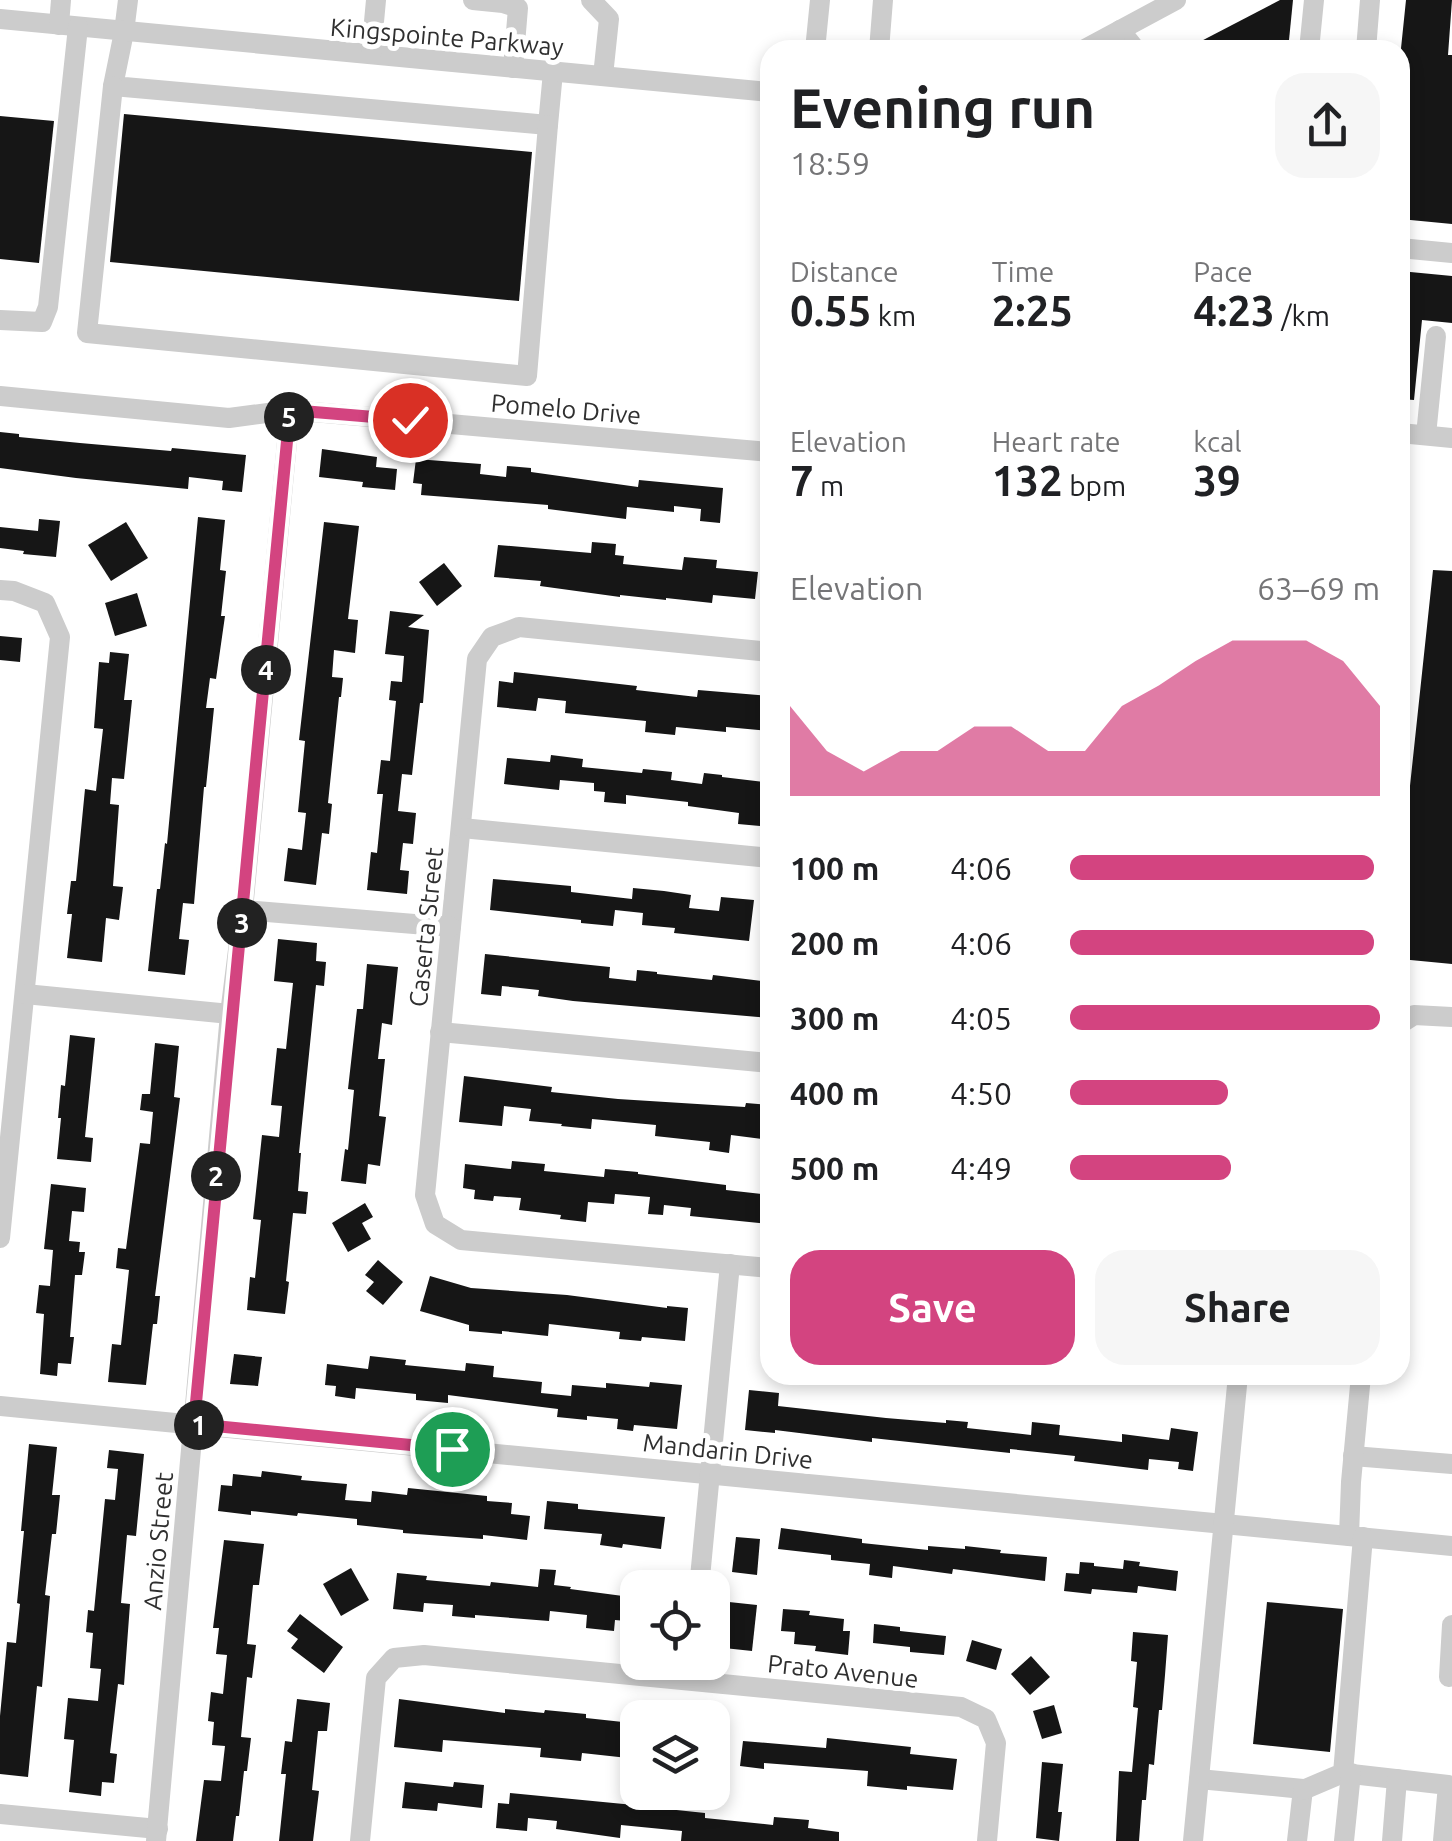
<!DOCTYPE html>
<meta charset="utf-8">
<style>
:root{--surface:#fff;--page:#f6f6f6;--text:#202124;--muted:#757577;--accent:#d34480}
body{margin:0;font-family:Ubuntu,sans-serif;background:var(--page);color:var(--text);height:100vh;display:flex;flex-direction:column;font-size:38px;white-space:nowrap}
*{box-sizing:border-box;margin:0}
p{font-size:32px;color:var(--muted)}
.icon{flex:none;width:55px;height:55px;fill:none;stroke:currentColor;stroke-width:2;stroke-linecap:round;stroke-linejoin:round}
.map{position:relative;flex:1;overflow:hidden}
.sheet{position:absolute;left:760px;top:40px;width:650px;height:1345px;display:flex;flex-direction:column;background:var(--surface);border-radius:30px;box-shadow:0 5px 15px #0003}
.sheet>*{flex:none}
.tools{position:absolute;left:620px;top:1570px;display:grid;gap:20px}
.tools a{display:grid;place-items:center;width:110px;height:110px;border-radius:20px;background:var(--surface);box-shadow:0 5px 15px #0003;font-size:50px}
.pin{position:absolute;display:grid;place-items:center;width:85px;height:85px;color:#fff;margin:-42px;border:5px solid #fff;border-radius:50%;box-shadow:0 2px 10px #0007}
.km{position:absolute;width:50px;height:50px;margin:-25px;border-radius:50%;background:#222;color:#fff;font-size:28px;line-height:50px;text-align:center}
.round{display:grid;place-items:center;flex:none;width:105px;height:105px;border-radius:30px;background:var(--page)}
.head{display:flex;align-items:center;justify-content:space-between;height:170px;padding:0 30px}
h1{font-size:55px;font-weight:700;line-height:75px}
.stats{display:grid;grid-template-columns:repeat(3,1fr);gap:15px;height:170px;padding:10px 30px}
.stats div{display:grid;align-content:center}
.stats b{font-size:42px;font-weight:700}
.stats small{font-size:28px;font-weight:400}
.stats p{font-size:28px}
.chart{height:280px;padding:20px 30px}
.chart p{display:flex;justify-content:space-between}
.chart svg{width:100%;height:180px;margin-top:10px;fill:var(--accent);opacity:.7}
.primary-button{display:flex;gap:20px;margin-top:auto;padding:20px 30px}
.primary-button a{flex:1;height:115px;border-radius:30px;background:var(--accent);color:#fff;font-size:40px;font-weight:700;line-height:115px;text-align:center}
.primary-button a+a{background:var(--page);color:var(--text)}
ul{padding:0 30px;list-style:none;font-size:32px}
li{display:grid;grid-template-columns:160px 120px 1fr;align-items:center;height:75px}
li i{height:25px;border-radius:12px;background:var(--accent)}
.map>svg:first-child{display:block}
.building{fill:#161616}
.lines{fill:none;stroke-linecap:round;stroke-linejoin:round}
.minor{stroke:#ccc;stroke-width:20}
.route-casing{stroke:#fff;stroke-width:20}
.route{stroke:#d34480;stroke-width:12}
.labels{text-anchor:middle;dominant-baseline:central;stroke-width:10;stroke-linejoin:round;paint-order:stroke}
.street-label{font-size:25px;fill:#2f2f2f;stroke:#fff}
</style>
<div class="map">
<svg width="1452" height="1841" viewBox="0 0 1452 1841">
<rect width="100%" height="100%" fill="#fff"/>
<g class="building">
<polygon points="1280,0 1293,0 1288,50 1184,50"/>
<polygon points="1406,0 1452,0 1448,55 1452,55 1452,224 1400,219 1400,58"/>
<polygon points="124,114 532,152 519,301 110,262"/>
<polygon points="0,116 54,121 39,263 0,259"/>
<polygon points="1400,271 1452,276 1452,323 1422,320 1414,400 1400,399"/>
<polygon points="0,432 19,434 19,437 80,443 171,451 172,448 246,455 242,492 222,490 223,481 189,477 188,489 76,478 0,468"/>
<polygon points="322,449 377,457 376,467 397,469 395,490 362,487 363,482 319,477"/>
<polygon points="416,459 481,464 480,474 506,477 507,466 531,468 531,472 638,487 639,480 723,488 720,523 700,521 701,509 674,506 674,512 627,507 626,519 548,509 548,505 421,495 422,484 413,483"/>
<polygon points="198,517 225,520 220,570 226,571 221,616 225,616 216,679 210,678 206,708 214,708 206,787 204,787 194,904 183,903 179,939 189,940 185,975 148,971 157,889 160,889 165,843 167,844"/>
<polygon points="39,519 60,521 56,557 23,554 24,551 0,548 0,527 38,531"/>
<polygon points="126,522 148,558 111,581 88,545"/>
<polygon points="324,522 359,526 348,619 358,620 355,653 334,650 332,677 343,678 341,697 339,697 328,803 332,804 329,834 322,833 316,885 284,881 288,848 302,850 306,813 298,812 305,741 299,740"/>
<polygon points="592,542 616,544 615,555 624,556 623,564 682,570 684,557 717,560 716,568 758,572 755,599 713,595 712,603 666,598 666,600 620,595 620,597 540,586 541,581 494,577 498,545 591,553"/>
<polygon points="444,563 462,586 437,606 419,582"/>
<polygon points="1433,570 1452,571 1452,964 1400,959 1400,842 1404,842"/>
<polygon points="137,593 147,626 115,636 105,603"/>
<polygon points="390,611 424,615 408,627 429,630 423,703 420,703 412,775 402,774 398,811 416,813 413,844 403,843 400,870 409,871 407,894 367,890 371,852 377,853 383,794 377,794 381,760 390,761 396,701 389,700 391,681 402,682 404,656 385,654"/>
<polygon points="0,636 22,638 20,662 0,660"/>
<polygon points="110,652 129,654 124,700 132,700 124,779 112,778 110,804 119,805 113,886 123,887 119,920 106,918 102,962 67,958 72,914 67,914 71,881 76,881 85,789 96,791 103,729 94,728 99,662 109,663"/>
<polygon points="514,672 637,686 636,690 697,697 698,690 770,696 769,731 726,727 726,732 676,727 675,735 645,732 646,721 565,713 566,701 538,698 536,711 497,707 499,681 513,683"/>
<polygon points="551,755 583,759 582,767 642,773 643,769 672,772 671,780 702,784 704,773 722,775 722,777 765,782 760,826 738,824 739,813 688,806 688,802 626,795 626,804 604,802 605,792 594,791 594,783 560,780 559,790 504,784 507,758 550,762"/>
<polygon points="493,879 571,886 571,892 632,899 633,888 664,891 691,895 689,908 719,911 721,897 754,900 749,941 674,933 675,928 642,925 643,913 615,910 613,926 581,923 581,920 490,910"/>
<polygon points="278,939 317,943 316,961 326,962 324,986 316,985 299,1153 301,1153 298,1191 308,1192 306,1214 293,1213 286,1281 289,1282 285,1314 247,1310 250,1277 255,1278 261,1220 253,1219 262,1135 279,1137 282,1106 271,1105 277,1048 286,1049 293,983 274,981"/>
<polygon points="485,954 610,967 609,978 636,981 637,970 657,972 657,974 712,980 713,975 770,982 770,1018 573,1001 538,996 539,990 502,986 501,996 481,994"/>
<polygon points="367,964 398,967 392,1025 382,1023 378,1059 385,1059 379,1116 386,1117 380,1166 368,1164 366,1184 341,1181 345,1149 348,1150 354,1090 348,1089 357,1009 363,1009"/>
<polygon points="70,1035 95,1038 85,1137 93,1138 91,1162 57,1159 61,1118 58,1118 61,1085 65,1086"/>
<polygon points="155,1043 179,1046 174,1097 180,1098 155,1296 160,1296 157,1324 153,1324 146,1385 108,1382 112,1344 121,1345 129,1270 116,1268 118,1248 126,1249 140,1143 150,1144 153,1112 140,1110 142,1094 150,1094"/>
<polygon points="464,1076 552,1087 551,1092 618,1099 745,1107 746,1103 770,1105 770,1140 731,1135 729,1153 709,1150 710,1142 655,1136 656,1125 592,1119 591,1129 561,1126 562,1124 529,1121 531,1109 504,1106 502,1126 459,1122"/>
<polygon points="512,1161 545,1164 544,1171 604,1177 605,1169 638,1172 638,1174 726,1185 726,1190 770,1195 770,1224 690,1216 691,1208 664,1205 663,1215 648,1214 650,1197 615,1194 614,1204 588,1202 586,1222 560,1219 561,1215 519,1210 521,1198 494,1196 493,1201 474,1199 475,1190 463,1188 465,1164 511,1169"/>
<polygon points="51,1184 86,1188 84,1212 72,1211 69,1241 80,1242 79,1252 85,1252 82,1275 75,1275 70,1337 74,1337 71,1364 58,1363 57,1376 40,1374 44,1314 36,1313 39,1285 50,1286 53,1250 44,1249"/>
<polygon points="365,1203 373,1217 362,1223 371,1239 348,1252 332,1223"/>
<polygon points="378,1260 403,1282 383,1305 366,1291 374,1282 365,1275"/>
<polygon points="430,1276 471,1288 567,1295 667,1308 667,1306 688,1308 685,1341 642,1337 641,1341 619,1339 620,1332 549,1324 548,1336 502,1331 502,1334 469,1331 469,1325 420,1311"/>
<polygon points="234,1354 262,1357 258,1386 230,1384"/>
<polygon points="370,1356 406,1360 405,1365 465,1371 466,1363 494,1366 493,1377 542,1382 541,1393 571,1396 572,1385 606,1388 606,1383 649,1387 650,1382 682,1385 677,1429 634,1425 633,1431 617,1429 618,1419 587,1416 587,1420 557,1417 558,1409 448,1395 448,1403 416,1400 416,1394 356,1388 355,1399 335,1396 336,1386 325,1385 327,1364 368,1369"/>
<polygon points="749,1390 779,1393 778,1406 886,1418 946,1423 946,1420 968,1422 967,1428 1031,1435 1032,1422 1060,1425 1059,1435 1122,1442 1122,1434 1169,1440 1171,1428 1198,1432 1193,1471 1178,1469 1179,1462 1149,1459 1148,1470 1074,1461 1075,1456 1010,1449 1010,1453 872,1438 872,1442 775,1430 775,1433 745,1430"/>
<polygon points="29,1444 57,1447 52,1495 60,1495 56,1534 52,1534 45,1595 50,1596 42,1687 37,1686 28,1777 0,1774 0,1716 7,1642 16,1643 20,1604 17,1603 24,1531 21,1531"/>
<polygon points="109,1450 144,1454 136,1536 127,1535 121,1603 130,1604 124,1685 118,1684 110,1753 117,1754 114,1783 102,1782 101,1796 69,1792 74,1740 64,1739 68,1698 98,1701 101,1669 90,1668 93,1633 86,1632 88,1610 94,1611 105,1499 115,1500 118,1469 107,1468"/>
<polygon points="262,1471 302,1476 301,1480 347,1484 345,1500 371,1502 372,1491 407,1495 408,1488 487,1496 487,1501 512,1503 511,1514 530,1516 527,1540 483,1535 483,1539 403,1533 403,1530 357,1525 357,1519 298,1513 297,1516 251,1511 251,1515 218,1511 221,1485 232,1486 233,1474 261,1477"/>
<polygon points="547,1501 578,1504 578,1509 665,1517 661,1549 623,1544 622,1548 600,1545 602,1534 544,1529"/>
<polygon points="781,1528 862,1539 862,1543 928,1550 928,1546 965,1549 965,1546 1001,1550 1000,1553 1047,1557 1045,1581 953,1569 952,1574 893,1566 892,1578 869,1575 870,1564 831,1560 831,1555 778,1549"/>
<polygon points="736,1537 760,1539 757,1575 732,1572"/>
<polygon points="224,1540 264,1544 259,1585 253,1585 247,1644 256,1645 252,1678 247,1677 241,1737 251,1738 247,1771 244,1771 239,1816 236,1816 233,1841 196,1841 204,1780 221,1781 225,1746 212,1745 214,1722 208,1721 211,1692 223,1694 227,1655 216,1654 219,1628 213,1628"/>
<polygon points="1124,1560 1140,1562 1139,1566 1178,1571 1176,1591 1138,1586 1137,1593 1092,1589 1091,1594 1064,1591 1066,1573 1079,1574 1080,1562 1094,1563 1094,1566 1123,1569"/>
<polygon points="351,1568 369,1600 341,1616 323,1584"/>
<polygon points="540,1569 556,1570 554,1585 571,1587 570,1589 638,1598 638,1622 615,1620 614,1631 586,1628 587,1615 550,1611 549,1621 475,1615 475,1618 452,1616 453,1605 424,1603 423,1612 393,1609 397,1573 427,1576 426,1580 490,1586 491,1582 538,1587"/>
<polygon points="729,1602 757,1605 752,1651 724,1648"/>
<polygon points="1267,1602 1343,1609 1330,1752 1253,1744"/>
<polygon points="783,1609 810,1611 809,1615 844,1619 843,1631 850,1631 848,1655 815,1651 816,1646 794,1644 795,1632 781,1631"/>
<polygon points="300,1614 343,1647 324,1673 291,1648 298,1639 287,1631"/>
<polygon points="874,1624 900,1627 900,1631 946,1636 944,1655 910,1652 910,1647 873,1643"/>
<polygon points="1133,1632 1168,1635 1165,1675 1162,1710 1159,1710 1154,1765 1149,1764 1146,1800 1142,1800 1139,1841 1116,1841 1119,1771 1132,1772 1138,1708 1133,1707 1137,1662 1131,1661"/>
<polygon points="972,1640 1002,1649 996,1670 966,1661"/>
<polygon points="1031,1656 1050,1677 1030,1695 1011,1674"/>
<polygon points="297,1699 330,1703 327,1731 318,1731 312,1790 319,1791 313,1841 279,1841 286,1774 281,1774 285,1741 292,1742"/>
<polygon points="399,1699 505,1713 505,1709 544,1713 545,1710 586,1714 586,1718 632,1723 628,1758 582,1753 581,1761 540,1757 541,1748 443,1740 442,1752 394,1747"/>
<polygon points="1054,1705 1062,1733 1042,1739 1033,1711"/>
<polygon points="827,1738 911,1747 910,1754 957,1759 953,1790 907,1786 907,1790 867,1786 868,1771 764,1763 764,1769 740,1766 743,1741 826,1748"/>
<polygon points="1042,1762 1063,1764 1058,1812 1062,1812 1059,1841 1036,1838"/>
<polygon points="405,1782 453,1787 454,1782 484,1785 482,1808 438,1803 437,1811 402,1808"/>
<polygon points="510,1793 634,1805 635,1797 668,1800 667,1809 705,1813 705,1818 773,1825 774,1817 809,1820 808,1828 839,1832 839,1841 681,1841 682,1831 621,1825 620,1838 556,1829 557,1821 528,1818 527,1831 496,1828 498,1803 509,1804"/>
</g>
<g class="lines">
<g class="minor">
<polyline points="128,0 124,32 113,86 548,125 553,72"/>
<polyline points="473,0 503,3 518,8 513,68"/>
<polyline points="591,0 609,19 603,76"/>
<polyline points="0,19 770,92"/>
<polyline points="59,25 61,0"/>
<polyline points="1120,30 1136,50"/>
<polyline points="815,50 820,0"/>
<polyline points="879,50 883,0"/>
<polyline points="1083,50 1176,0"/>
<polyline points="1309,50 1314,0"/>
<polyline points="1366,50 1370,0"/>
<polyline points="371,54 376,0"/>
<polyline points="113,86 87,333 527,376 548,125"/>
<polyline points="1400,248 1452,253"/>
<polyline points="0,320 42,322 48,307 78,27"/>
<polyline points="0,396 229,418 290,410 770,452"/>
<polyline points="1400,433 1452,438"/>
<polyline points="1426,435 1436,336"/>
<polyline points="0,590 14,591 45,603 60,637 0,1238"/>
<polyline points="770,652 519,627 492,637 477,659 425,1195 435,1224 461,1240 770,1268"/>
<polyline points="462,828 770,858"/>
<polyline points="243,910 451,927"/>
<polyline points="25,994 230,1014"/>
<polyline points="1400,1024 1414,1015 1452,1017"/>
<polyline points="440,1032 770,1063"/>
<polyline points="0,1406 1452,1546"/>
<polyline points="1353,1456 1452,1464"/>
<polyline points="1349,1536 1351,1482 1361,1375"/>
<polyline points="699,1588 730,1264"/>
<polyline points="1449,1677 1452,1625"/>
<polyline points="1343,1773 1448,1785 1443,1841"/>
<polyline points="1199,1779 1303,1789 1297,1841"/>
<polyline points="1303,1790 1343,1773 1363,1537"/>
<polyline points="0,1814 158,1829"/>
<polyline points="156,1841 230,1014 243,910 290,410"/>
<polyline points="360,1841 376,1678 394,1658 424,1655 961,1707 986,1719 996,1743 987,1841"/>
<polyline points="1193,1841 1238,1375"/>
<polyline points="1344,1841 1351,1773"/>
<polyline points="1392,1841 1397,1779"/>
</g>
</g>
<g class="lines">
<g class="route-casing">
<path id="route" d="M410,420L290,410C258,748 224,1086 194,1424L452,1449"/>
</g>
<use href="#route" class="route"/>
</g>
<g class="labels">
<g class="street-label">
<text transform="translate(447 37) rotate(5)">Kingspointe Parkway</text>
<text transform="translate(566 409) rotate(5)">Pomelo Drive</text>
<text transform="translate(426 927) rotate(-84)">Caserta Street</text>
<text transform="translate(728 1451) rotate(6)">Mandarin Drive</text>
<text transform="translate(158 1541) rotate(-85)">Anzio Street</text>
<text transform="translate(843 1671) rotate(6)">Prato Avenue</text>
</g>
</g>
</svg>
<div class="tools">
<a><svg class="icon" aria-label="locate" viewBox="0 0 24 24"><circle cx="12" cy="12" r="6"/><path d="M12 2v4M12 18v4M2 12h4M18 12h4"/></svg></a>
<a><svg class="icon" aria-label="layers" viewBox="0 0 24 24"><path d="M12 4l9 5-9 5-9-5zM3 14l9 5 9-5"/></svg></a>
</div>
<div class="pin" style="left:452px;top:1449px;background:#1e9e55"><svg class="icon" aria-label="arrive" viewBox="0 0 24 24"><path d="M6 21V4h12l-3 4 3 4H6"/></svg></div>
<div class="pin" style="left:410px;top:420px;background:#d93025"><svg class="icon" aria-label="check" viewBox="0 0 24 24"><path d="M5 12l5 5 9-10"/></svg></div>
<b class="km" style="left:199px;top:1425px">1</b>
<b class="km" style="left:216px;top:1176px">2</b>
<b class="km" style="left:242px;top:923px">3</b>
<b class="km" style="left:266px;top:670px">4</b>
<b class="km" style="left:289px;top:417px">5</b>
<section class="sheet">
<div class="head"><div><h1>Evening run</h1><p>18:59</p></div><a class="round"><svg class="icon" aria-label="share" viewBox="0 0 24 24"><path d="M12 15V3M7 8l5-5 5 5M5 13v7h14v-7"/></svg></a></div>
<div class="stats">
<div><p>Distance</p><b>0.55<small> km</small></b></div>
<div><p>Time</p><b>2:25</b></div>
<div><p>Pace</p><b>4:23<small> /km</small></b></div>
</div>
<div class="stats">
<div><p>Elevation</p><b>7<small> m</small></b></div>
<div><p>Heart rate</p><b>132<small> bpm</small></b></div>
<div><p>kcal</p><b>39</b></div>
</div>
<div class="chart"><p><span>Elevation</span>63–69 m</p>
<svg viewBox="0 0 160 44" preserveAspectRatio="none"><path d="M0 44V22L10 33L20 38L30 33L40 33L50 27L60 27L70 33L80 33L90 22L100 17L110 11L120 6L130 6L140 6L150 11L160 22V44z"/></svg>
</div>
<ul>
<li><b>100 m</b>4:06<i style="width:98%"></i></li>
<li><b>200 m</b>4:06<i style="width:98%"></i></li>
<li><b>300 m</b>4:05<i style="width:100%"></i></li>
<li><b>400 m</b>4:50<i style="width:51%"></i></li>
<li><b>500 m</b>4:49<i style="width:52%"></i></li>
</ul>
<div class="primary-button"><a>Save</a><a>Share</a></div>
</section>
</div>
